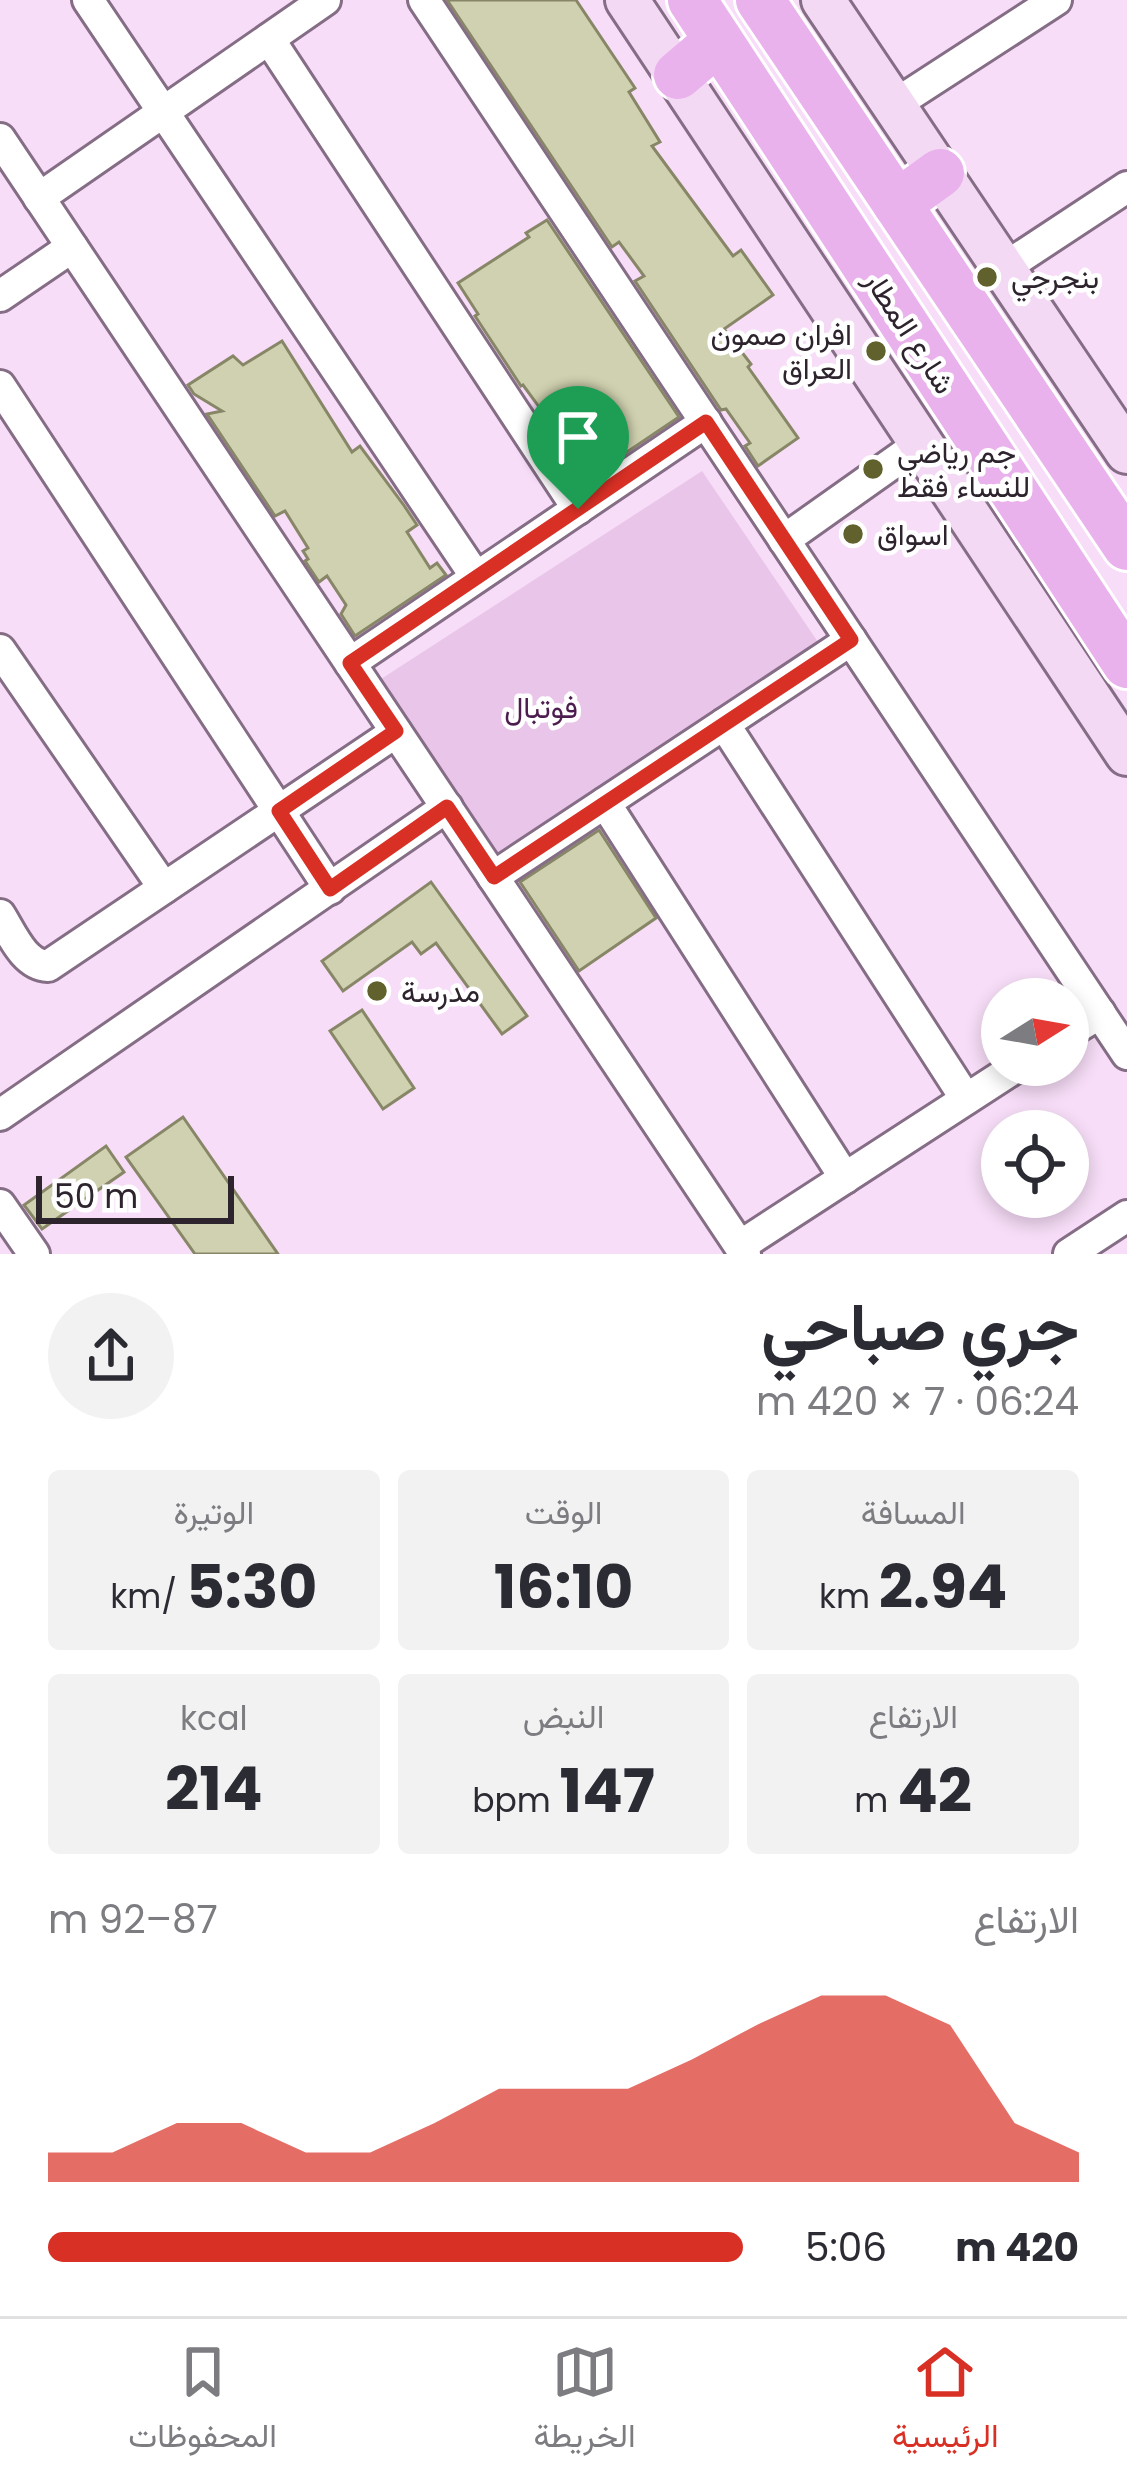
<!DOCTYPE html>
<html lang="ar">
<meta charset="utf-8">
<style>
:root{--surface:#fff;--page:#f2f2f3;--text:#2b2b33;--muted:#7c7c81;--line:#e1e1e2;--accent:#d93025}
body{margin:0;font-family:Poppins,Vazirmatn,sans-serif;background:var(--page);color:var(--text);direction:rtl;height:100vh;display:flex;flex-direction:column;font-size:45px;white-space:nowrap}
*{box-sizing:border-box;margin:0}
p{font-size:39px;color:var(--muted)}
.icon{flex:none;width:66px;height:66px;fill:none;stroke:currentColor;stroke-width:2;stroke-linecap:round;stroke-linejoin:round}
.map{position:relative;height:1254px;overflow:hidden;direction:ltr}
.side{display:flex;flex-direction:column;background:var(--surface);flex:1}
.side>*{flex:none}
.needle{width:78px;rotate:79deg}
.controls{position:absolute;left:981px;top:978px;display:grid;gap:24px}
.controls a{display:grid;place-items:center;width:108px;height:108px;border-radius:50%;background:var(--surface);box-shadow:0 6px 18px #0003;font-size:60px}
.scale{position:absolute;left:36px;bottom:30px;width:198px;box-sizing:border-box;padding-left:12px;border:6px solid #2d242d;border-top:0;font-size:33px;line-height:42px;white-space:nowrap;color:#2d242d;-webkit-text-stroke:9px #fff;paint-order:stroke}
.pin{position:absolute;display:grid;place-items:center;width:102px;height:102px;color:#fff;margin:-123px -51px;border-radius:50% 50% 50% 0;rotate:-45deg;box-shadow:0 0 12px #0007}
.pin .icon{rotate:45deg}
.round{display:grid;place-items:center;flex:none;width:126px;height:126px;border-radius:63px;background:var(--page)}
.summary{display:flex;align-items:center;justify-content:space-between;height:204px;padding:0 48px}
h1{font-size:66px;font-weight:700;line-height:90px}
.figures{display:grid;grid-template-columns:repeat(3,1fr);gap:18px;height:204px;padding:12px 48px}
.figures div{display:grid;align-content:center;border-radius:12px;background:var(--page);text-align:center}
.figures b{font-size:60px;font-weight:700}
.figures small{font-size:33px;font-weight:400}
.figures p{font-size:33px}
.chart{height:336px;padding:24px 48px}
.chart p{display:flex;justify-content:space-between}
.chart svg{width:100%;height:216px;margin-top:12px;fill:var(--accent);opacity:.7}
ul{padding:0 48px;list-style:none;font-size:39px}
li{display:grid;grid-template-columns:192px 144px 1fr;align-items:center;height:90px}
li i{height:30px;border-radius:15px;background:var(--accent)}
.tabs{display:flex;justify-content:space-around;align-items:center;height:168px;border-top:3px solid var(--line);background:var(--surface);font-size:33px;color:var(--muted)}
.tabs a{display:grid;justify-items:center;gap:6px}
.tabs .current{color:var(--accent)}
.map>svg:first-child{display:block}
.green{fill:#e9c5ea}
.building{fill:#d0d1b0;stroke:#878768;stroke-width:3}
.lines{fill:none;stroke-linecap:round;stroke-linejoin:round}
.street-casing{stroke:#846d85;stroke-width:36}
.secondary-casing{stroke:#846d85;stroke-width:48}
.primary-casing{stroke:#fff;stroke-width:54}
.street{stroke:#fff;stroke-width:30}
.secondary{stroke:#f4d9f5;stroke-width:42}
.primary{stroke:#eab2ec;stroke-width:48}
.route-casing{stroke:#fff;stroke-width:24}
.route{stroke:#d93025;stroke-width:15}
.poi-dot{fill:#61612e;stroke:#fff;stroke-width:4.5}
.labels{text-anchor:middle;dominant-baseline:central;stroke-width:9;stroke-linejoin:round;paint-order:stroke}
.poi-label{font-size:30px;fill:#2d242d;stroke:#fff;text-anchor:start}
.street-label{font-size:30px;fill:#2d242d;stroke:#fff}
.park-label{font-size:30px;fill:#4d1d4f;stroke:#fff}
</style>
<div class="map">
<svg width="1127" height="1254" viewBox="0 0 1127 1254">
<rect width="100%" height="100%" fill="#f7ddf7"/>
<polygon class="green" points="702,471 822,648 502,866 378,681"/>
<g class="building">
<polygon points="447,0 576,0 635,88 629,92 660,142 652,146 733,256 741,250 773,295 724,329 751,364 748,367 798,438 758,466 745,446 750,443 726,409 721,410 635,281 644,276 619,242 612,247"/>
<polygon points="547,220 679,417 584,481 537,404 523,385 521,386 475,316 478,314 458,283 529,237 526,233"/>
<polygon points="282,341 352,452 360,446 403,504 417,525 407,532 430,568 437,563 446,575 355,636 341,614 346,605 327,576 319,582 305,561 308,559 303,551 308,548 285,511 275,516 207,414 222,411 194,394 188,385 233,356 243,365"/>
<polygon points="599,830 656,918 579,971 520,882"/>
<polygon points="431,882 527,1016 502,1034 436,943 421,954 412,942 343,991 322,961"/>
<polygon points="362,1010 414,1088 383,1109 330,1031"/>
<polygon points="183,1117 278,1254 195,1254 126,1157"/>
<polygon points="106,1146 124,1172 42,1229 24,1205"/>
</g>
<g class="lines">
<g class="street-casing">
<g id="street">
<polyline points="88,0 476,577"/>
<polyline points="424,0 1127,1054"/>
<polyline points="269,39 578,509"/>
<polyline points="894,105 1056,0"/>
<polyline points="0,139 745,1254"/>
<polyline points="39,198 325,0"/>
<polyline points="1004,268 1127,187"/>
<polyline points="0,296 72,247"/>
<polyline points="0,386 330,889"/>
<polyline points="784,540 921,443"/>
<polyline points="0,650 164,888"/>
<polyline points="350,663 706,422"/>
<polyline points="724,724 966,1099"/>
<polyline points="605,803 845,1178"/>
<polyline points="493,877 851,640"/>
<path d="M0,915C12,934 24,965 48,966L396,732"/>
<polyline points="1068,1033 1100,1013"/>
<polyline points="0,1115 447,807"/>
<polyline points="0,1205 34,1254"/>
<polyline points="740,1246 1019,1065"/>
<polyline points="1069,1254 1127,1216"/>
</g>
</g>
<g class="secondary-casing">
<g id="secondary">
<polyline points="627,0 1127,754"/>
<polyline points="823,0 1127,452"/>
</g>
</g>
<g class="primary-casing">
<g id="primary">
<polyline points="692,0 1127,664"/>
<polyline points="760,0 1127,546"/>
<polyline points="678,75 718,41"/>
<polyline points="897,204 940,173"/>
</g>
</g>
<use href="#street" class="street"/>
<use href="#secondary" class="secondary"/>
<use href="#primary" class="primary"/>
</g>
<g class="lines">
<g class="route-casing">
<polygon id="route" points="706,422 851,640 494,877 447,807 330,889 279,811 396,731 350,663"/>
</g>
<use href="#route" class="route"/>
</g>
<g class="poi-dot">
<circle cx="987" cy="277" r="12"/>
<circle cx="876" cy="351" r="12"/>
<circle cx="873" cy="469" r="12"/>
<circle cx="853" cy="534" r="12"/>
<circle cx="377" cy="991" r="12"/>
</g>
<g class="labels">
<g class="poi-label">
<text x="1011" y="277">بنجرجي</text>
<text x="852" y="334" text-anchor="end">افران صمون<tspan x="852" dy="34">العراق</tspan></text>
<text x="897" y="452">جم رياضي<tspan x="897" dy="34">للنساء فقط</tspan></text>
<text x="877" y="534">اسواق</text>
<text x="401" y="991">مدرسة</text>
</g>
<g class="street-label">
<text transform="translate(910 332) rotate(57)">شارع المطار</text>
</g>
<g class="park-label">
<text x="541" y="707">فوتبال</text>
</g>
</g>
</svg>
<div class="controls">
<a><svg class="needle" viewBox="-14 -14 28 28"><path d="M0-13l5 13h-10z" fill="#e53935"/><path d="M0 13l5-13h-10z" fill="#7c7c81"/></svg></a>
<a><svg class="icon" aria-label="locate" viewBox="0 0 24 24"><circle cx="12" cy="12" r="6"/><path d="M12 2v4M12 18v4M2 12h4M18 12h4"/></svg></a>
</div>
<div class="scale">50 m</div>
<div class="pin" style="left:578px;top:509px;background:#1e9e55"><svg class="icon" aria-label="arrive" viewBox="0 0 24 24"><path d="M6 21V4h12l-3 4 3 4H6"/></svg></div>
</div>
<section class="side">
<div class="summary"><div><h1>جري صباحي</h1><p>06:24 · 7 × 420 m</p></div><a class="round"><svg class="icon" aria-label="share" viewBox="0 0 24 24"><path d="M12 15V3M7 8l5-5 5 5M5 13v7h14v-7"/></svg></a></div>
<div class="figures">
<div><p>المسافة</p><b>2.94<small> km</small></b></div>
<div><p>الوقت</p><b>16:10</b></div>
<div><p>الوتيرة</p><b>5:30<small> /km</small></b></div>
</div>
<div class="figures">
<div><p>الارتفاع</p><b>42<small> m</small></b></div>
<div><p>النبض</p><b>147<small> bpm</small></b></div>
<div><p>kcal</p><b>214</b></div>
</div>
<div class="chart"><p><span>الارتفاع</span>87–92 m</p>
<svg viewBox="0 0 160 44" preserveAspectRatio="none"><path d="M0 44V38L10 38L20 32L30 32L40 38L50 38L60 32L70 25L80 25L90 25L100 19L110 12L120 6L130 6L140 12L150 32L160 38V44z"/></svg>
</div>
<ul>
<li><b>420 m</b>5:06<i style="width:100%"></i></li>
</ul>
</section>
<nav class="tabs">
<a class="current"><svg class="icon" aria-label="home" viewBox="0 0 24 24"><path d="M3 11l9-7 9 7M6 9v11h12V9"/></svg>الرئيسية</a>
<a><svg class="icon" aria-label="map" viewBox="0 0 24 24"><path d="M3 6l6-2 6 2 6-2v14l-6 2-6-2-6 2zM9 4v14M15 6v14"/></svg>الخريطة</a>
<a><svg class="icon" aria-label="saved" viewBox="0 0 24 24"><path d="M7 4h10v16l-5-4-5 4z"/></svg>المحفوظات</a>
</nav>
